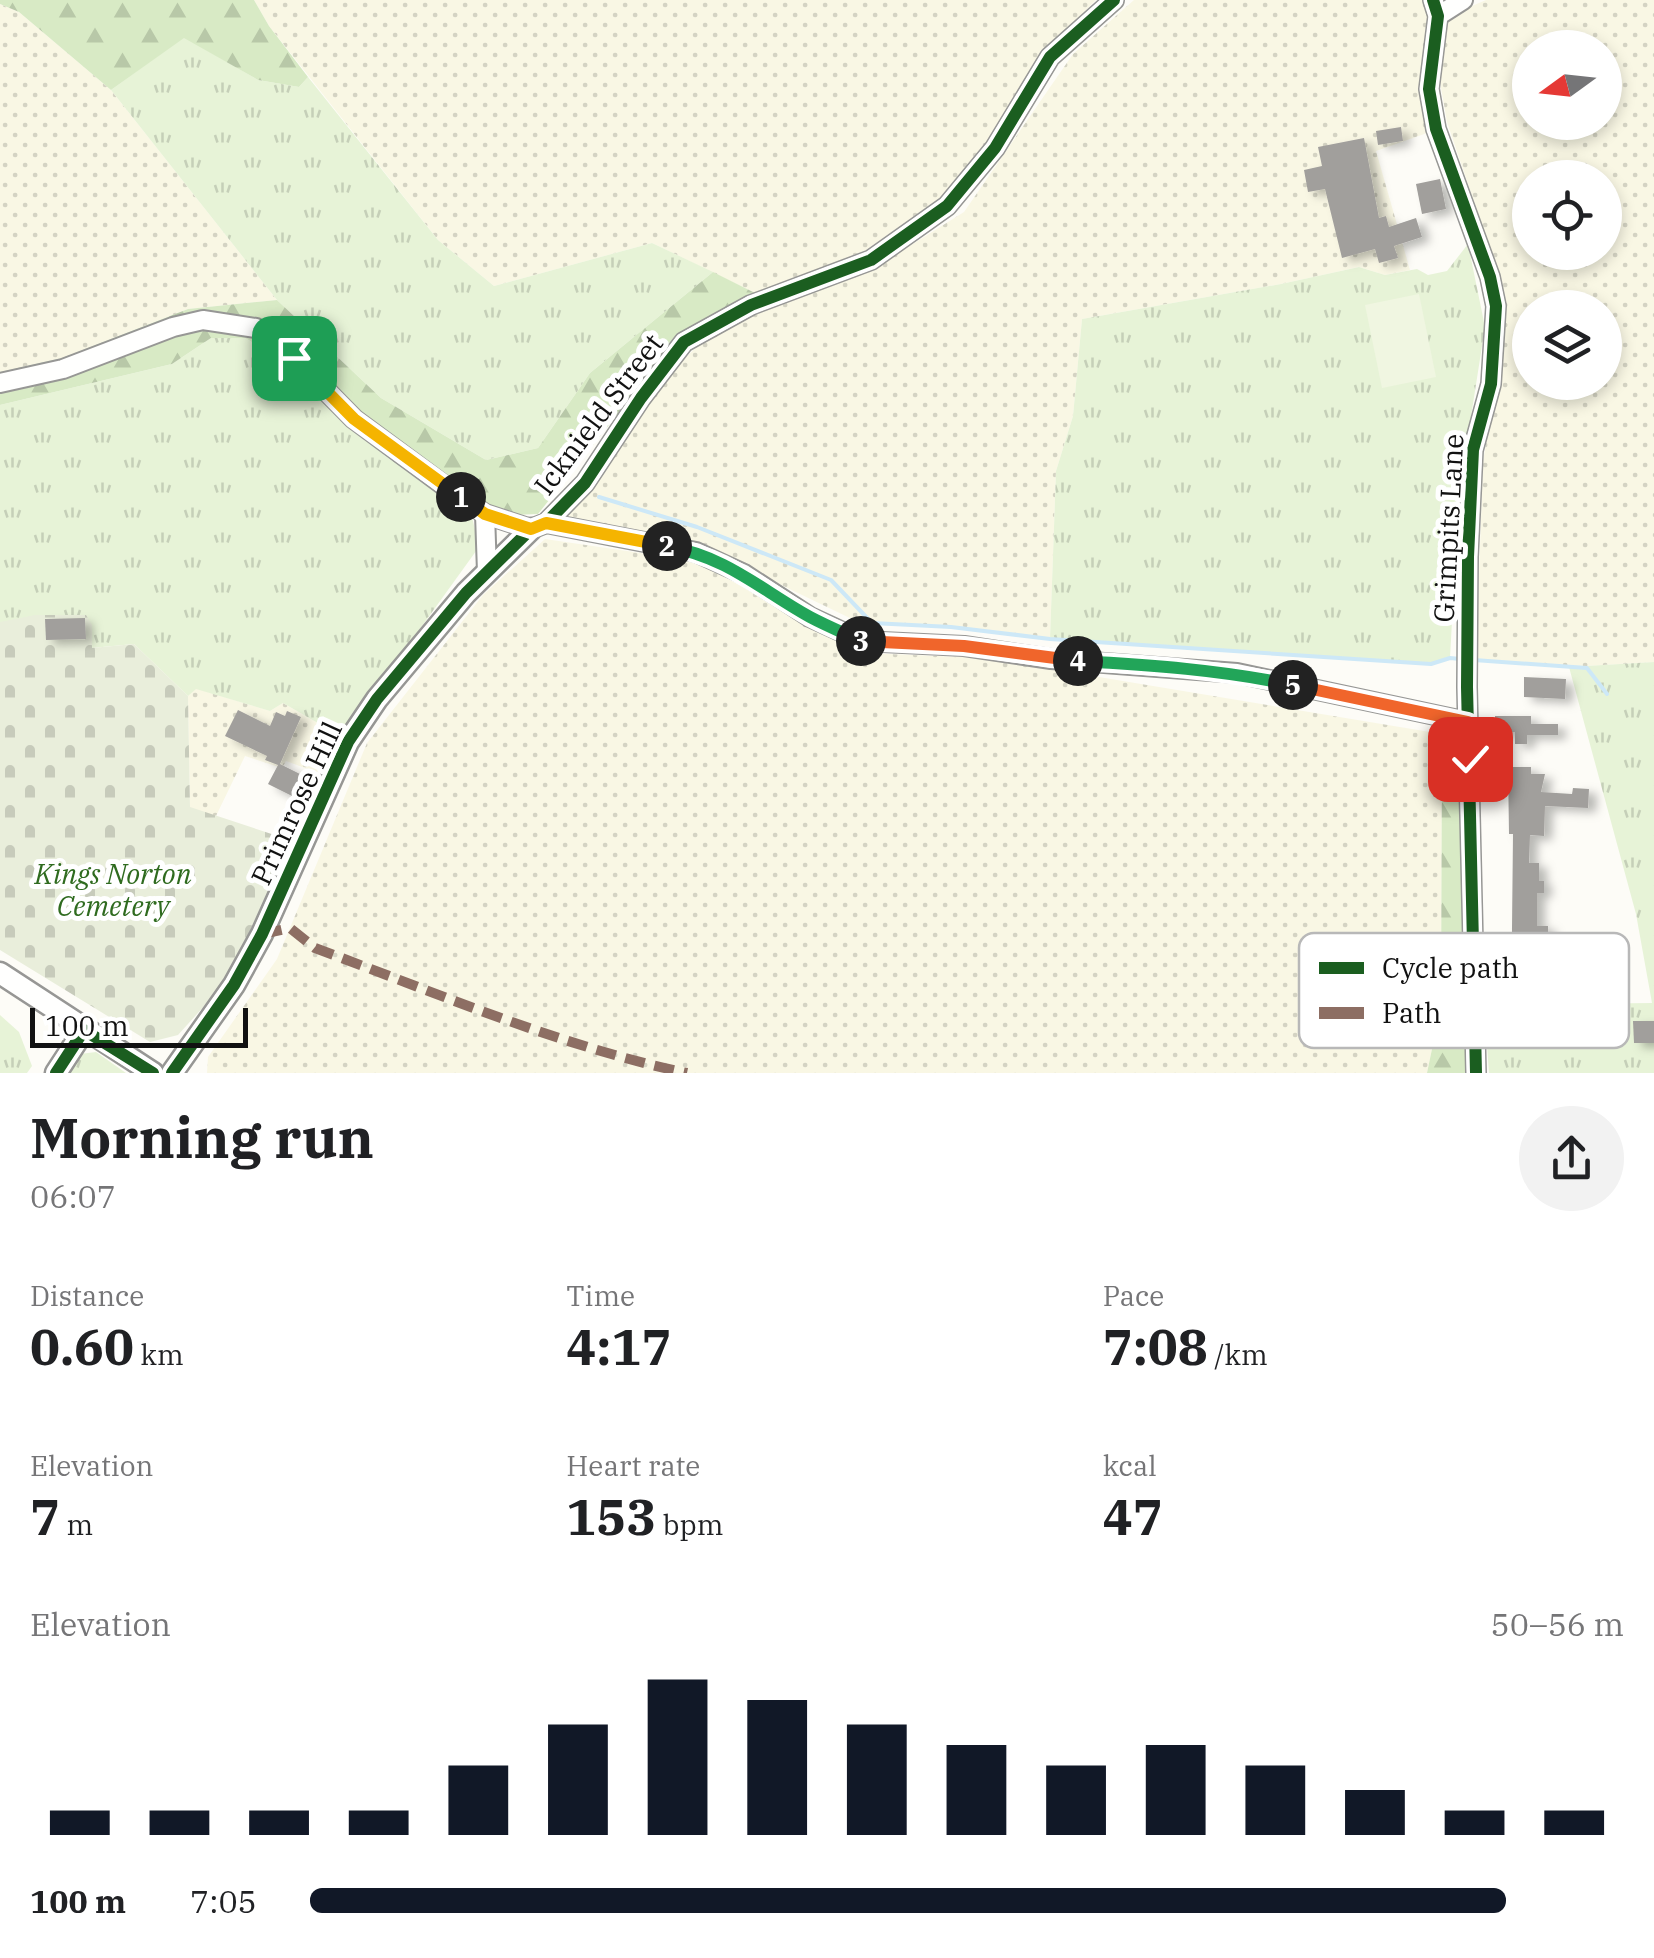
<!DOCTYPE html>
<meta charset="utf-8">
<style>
:root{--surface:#fff;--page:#f2f2f2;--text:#202124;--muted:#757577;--accent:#111827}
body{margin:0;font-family:"IBM Plex Serif",serif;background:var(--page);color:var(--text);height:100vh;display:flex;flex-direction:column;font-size:38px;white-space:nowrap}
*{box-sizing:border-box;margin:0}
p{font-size:32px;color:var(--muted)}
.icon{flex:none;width:55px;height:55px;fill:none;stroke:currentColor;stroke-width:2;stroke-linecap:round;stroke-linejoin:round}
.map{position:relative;height:1073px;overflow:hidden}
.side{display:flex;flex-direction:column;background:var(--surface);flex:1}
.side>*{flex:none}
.needle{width:65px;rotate:255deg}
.fabs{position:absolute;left:1512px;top:30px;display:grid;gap:20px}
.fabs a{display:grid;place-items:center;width:110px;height:110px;border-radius:50%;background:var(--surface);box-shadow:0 5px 15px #0003;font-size:50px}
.scale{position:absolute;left:30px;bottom:25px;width:218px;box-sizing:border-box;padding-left:10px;border:5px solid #111;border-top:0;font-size:28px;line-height:35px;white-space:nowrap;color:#111;-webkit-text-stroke:8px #fff;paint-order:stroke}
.pin{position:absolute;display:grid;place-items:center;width:85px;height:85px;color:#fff;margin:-42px;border-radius:20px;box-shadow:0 5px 15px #0006}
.km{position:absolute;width:50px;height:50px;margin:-25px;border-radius:50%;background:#222;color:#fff;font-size:28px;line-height:50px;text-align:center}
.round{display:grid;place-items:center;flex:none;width:105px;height:105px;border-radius:52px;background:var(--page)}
.summary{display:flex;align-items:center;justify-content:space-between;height:170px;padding:0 30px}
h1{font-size:55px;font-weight:700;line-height:75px}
.stats{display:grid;grid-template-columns:repeat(3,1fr);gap:15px;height:170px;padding:10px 30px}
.stats div{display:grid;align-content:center}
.stats b{font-size:50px;font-weight:700}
.stats small{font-size:28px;font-weight:400}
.stats p{font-size:28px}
.chart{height:280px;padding:20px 30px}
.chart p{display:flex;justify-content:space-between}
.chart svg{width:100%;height:180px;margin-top:10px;stroke:var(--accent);stroke-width:6}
ul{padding:0 30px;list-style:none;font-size:32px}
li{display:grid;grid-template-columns:160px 120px 1fr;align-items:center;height:75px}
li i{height:25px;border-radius:12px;background:var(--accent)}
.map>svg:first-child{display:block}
.farmland{fill:url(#farmland-dots);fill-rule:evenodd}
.grass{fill:url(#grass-tufts)}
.forest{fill:url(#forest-firs)}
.cemetery{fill:url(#cemetery-stones)}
.pitch{fill:#f0f6e1}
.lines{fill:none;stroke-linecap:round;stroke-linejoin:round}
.stream{stroke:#cde8f7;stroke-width:4}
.building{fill:#a19f9c;filter:url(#shadow)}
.minor-casing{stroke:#979795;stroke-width:22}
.tertiary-casing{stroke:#979795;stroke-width:25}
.minor{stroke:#fffffe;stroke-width:18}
.tertiary{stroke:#fffffe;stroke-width:20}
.quiet{stroke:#8d6e63;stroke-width:10;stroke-dasharray:20 10;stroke-linecap:butt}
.cycleway-casing{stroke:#fff;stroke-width:19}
.cycleway{stroke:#1b5e20;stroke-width:12}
.split-1-casing{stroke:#fff;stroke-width:20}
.split-2-casing{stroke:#fff;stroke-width:20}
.split-3-casing{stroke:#fff;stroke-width:20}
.split-4-casing{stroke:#fff;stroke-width:20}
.split-5-casing{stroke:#fff;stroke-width:20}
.split-6-casing{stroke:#fff;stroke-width:20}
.split-1{stroke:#f5b400;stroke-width:12}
.split-2{stroke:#f5b400;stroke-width:12}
.split-3{stroke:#22a559;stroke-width:12}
.split-4{stroke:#f0652b;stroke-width:12}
.split-5{stroke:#22a559;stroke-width:12}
.split-6{stroke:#f0652b;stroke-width:12}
.labels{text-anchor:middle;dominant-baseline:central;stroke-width:10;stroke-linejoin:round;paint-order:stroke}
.street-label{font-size:28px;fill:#111;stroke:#fff}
.park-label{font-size:28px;font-style:italic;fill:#2f6b1f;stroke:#fff}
.key{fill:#fff;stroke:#b8b8b8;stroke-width:2.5}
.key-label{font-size:28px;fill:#111}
</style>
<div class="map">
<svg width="1654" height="1073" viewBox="0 0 1654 1073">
<defs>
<pattern id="farmland-dots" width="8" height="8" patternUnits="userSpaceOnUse" patternTransform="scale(2.5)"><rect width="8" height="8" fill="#f9f7e4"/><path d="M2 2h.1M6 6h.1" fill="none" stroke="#d4d3c3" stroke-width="1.8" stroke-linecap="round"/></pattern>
<pattern id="grass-tufts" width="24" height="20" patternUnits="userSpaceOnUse" patternTransform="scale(2.5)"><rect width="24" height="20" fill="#e7f3d7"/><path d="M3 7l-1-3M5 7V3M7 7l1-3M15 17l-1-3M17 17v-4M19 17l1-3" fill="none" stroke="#c5cfb8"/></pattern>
<pattern id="forest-firs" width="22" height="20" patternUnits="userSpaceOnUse" patternTransform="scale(2.5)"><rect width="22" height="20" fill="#d8eac5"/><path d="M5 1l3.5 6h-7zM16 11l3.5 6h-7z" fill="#b8c8a8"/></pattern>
<pattern id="cemetery-stones" width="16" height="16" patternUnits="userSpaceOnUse" patternTransform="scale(2.5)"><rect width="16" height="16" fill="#e9eedb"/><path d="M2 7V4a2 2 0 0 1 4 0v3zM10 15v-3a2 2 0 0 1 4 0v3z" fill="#c7cbbb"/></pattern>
<filter id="shadow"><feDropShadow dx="8" dy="4.5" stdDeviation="5" flood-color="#0004"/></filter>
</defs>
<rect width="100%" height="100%" fill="#fdfcf7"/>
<g class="farmland">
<polygon points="254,0 1096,0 1042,54 993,136 947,193 866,250 757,294 652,243 494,286 438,240 269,26"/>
<polygon points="1134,0 1423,0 1429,16 1421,106 1430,132 1376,151 1410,270 1385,275 1359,267 1281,284 1082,319 1073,416 1056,471 1050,639 951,627 854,620 694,543 564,519 675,368 713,331 868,272 964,212 1073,54"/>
<path d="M1486,0H1654V662L1569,667L1476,661L1483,462L1506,318L1489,246L1447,122L1440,82L1442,47L1448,22L1458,12ZM1530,48H1605V122H1530ZM1530,178H1605V252H1530ZM1530,308H1605V382H1530Z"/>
<polygon points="0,4 19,12 111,90 277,300 188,309 62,358 0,372"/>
<polygon points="545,539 695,561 864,653 985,658 1442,734 1441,1006 1427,1073 207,1073 208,1057 277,959 367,743 483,595"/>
<polygon points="195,688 270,711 283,703 342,737 324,775 286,761 282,768 245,756 216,816 190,808 188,696"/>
</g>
<g class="grass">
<polygon points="184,37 258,80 299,87 308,77 438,240 494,286 652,243 713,272 590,373 538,448 486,460 381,398 277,300 111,90"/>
<polygon points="1468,244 1485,327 1459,493 1450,658 1431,664 1050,639 1056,471 1073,416 1082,319 1281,284 1359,267 1385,275 1417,269 1428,275 1447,271"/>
<polygon points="211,338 245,338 286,361 374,448 472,517 479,547 342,737 283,703 270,711 196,689 188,696 134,644 92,648 92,625 0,622 0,405 172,364"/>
<polygon points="1654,662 1654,1073 1489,1073 1484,1005 1652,1003 1636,914 1569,667"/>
<polygon points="0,1015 19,1032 32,1066 27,1073 0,1073"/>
<polygon points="96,1052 126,1073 69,1073 80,1054"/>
</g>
<g class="forest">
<polygon points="0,0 254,0 269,26 308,77 299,87 258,80 184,38 111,90 19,12 0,4"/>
<polygon points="713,272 757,294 682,333 538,514 472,517 374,448 286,361 245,338 211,338 172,364 0,405 0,372 62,358 188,309 277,300 381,398 486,460 538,448 590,373"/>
<polygon points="1442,734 1458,739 1473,1073 1427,1073 1441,1006"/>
</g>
<polygon class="cemetery" points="35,615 86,615 92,625 92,648 134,644 188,696 190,807 293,841 225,983 178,1035 150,1042 0,950 0,622"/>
<polygon class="pitch" points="1419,294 1436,377 1382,388 1365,305"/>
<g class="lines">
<g class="stream">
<polyline points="599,497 697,527 831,580 872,623 951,627 1050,639 1431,664 1450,658 1460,659"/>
<polyline points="1474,660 1587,668 1607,694"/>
</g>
</g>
<g class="building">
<polygon points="1401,127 1403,141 1378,145 1376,131"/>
<polygon points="1364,138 1379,218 1386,216 1389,227 1416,218 1422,237 1394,246 1398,258 1379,263 1375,249 1342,258 1325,189 1308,192 1304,170 1322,166 1318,147"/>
<polygon points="1440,179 1446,209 1422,214 1416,184"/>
<polygon points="85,618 86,639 46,640 45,619"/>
<polygon points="1524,677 1566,679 1565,699 1524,697"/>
<polygon points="238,710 270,726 276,712 285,716 287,711 301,717 280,764 302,775 292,796 268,784 278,765 265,760 267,756 225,736"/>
<polygon points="1495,716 1531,716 1531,724 1558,724 1558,735 1527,735 1527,744 1515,744 1515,732 1495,732"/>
<polygon points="1508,767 1531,767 1531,774 1545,774 1541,792 1572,794 1573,788 1589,789 1588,808 1545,806 1544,836 1530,835 1529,863 1539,863 1539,881 1544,881 1544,893 1537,893 1537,926 1548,926 1549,954 1546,960 1533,960 1533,975 1541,985 1540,990 1519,1008 1547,1008 1546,1022 1511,1021 1513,834 1509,834"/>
<polygon points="1633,1021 1654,1021 1654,1043 1634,1043"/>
</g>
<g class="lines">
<g class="minor-casing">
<g id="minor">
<polyline points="1433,0 1438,16 1429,89 1436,129 1490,277 1496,306 1491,384 1473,450 1468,557 1467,687 1476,1073"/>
<polyline points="1438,16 1463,0"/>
<polyline points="0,383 63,369 173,327 203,320 256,328 294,358 354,419 446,487 485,514 531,529 546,523 585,483 641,398 684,342 751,305 871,260 947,206 995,148 1050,57 1114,0"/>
<polyline points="485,514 487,572"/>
<polyline points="546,523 696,552 744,574 810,617 862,641 964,646 1051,659 1237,673 1468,722"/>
</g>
</g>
<g class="tertiary-casing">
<g id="tertiary">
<polyline points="0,973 153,1073"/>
<polyline points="56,1073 84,1030"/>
<polyline points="172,1073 234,985 262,934 348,742 377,699 466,593 531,529"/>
</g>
</g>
<use href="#minor" class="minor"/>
<use href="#tertiary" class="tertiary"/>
<path class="quiet" d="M262,934L290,928L315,948C437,993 559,1046 687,1073"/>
<g class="cycleway-casing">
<g id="cycleway">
<polyline points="1433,0 1438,16 1429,89 1436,129 1490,277 1496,306 1491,384 1473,450 1468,557 1467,687 1476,1073"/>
<polyline points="56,1073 84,1030 153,1073"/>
<polyline points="172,1073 234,985 262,934 348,742 377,699 466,593 531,529 546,523 585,483 641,398 684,342 751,305 871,260 947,206 995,148 1050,57 1114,0"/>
</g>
</g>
<use href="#cycleway" class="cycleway"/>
</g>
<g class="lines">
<g class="split-1-casing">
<polyline id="split-1" points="294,358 354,419 461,497"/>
</g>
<g class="split-2-casing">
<polyline id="split-2" points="461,497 485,514 531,529 546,523 667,546"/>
</g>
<g class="split-3-casing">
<path id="split-3" d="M667,546C729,558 758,588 810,617C827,626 844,633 861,641"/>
</g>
<g class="split-4-casing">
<polyline id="split-4" points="861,641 964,646 1078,661"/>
</g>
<g class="split-5-casing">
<path id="split-5" d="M1078,661C1151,665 1222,670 1293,685"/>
</g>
<g class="split-6-casing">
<polyline id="split-6" points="1293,685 1468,722 1470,759"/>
</g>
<use href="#split-1" class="split-1"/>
<use href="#split-2" class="split-2"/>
<use href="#split-3" class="split-3"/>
<use href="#split-4" class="split-4"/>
<use href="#split-5" class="split-5"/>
<use href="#split-6" class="split-6"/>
</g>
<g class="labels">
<g class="street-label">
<text transform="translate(598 414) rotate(-53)">Icknield Street</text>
<text transform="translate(1448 528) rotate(-87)">Grimpits Lane</text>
<text transform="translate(296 803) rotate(-65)">Primrose Hill</text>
</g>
<g class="park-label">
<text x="113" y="873">Kings Norton<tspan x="113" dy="32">Cemetery</tspan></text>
</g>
</g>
<rect x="1299" y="933" width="330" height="115" rx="15" class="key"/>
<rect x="1319" y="962" width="45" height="12" fill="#1b5e20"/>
<rect x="1319" y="1007" width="45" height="12" fill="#8d6e63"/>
<g class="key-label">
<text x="1382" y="978">Cycle path</text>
<text x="1382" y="1023">Path</text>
</g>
</svg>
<div class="fabs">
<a><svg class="needle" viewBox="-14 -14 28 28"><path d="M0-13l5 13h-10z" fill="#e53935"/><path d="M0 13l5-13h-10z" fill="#757577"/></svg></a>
<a><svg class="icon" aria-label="locate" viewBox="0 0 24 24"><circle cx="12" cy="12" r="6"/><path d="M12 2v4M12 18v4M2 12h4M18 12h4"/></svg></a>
<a><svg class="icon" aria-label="layers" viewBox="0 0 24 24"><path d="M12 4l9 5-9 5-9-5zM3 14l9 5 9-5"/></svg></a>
</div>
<div class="scale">100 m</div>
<div class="pin" style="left:294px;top:358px;background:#1e9e55"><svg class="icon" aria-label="arrive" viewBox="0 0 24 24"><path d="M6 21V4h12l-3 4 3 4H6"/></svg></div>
<div class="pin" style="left:1470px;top:759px;background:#d93025"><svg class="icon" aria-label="check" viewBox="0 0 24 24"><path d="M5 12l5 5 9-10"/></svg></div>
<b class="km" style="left:461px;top:497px">1</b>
<b class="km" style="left:667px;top:546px">2</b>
<b class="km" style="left:861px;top:641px">3</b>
<b class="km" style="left:1078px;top:661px">4</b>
<b class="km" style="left:1293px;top:685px">5</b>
</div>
<section class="side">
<div class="summary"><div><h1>Morning run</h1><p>06:07</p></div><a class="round"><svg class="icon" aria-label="share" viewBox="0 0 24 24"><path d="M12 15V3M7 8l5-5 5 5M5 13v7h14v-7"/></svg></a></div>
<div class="stats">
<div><p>Distance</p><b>0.60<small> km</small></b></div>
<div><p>Time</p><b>4:17</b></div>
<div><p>Pace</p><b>7:08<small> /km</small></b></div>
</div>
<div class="stats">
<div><p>Elevation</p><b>7<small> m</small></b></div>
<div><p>Heart rate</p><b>153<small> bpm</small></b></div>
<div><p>kcal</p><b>47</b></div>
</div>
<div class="chart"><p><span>Elevation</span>50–56 m</p>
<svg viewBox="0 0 160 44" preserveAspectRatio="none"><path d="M5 44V38M15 44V38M25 44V38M35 44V38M45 44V27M55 44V17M65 44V6M75 44V11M85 44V17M95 44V22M105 44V27M115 44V22M125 44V27M135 44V33M145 44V38M155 44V38"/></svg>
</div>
<ul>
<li><b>100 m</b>7:05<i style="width:91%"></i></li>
</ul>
</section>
